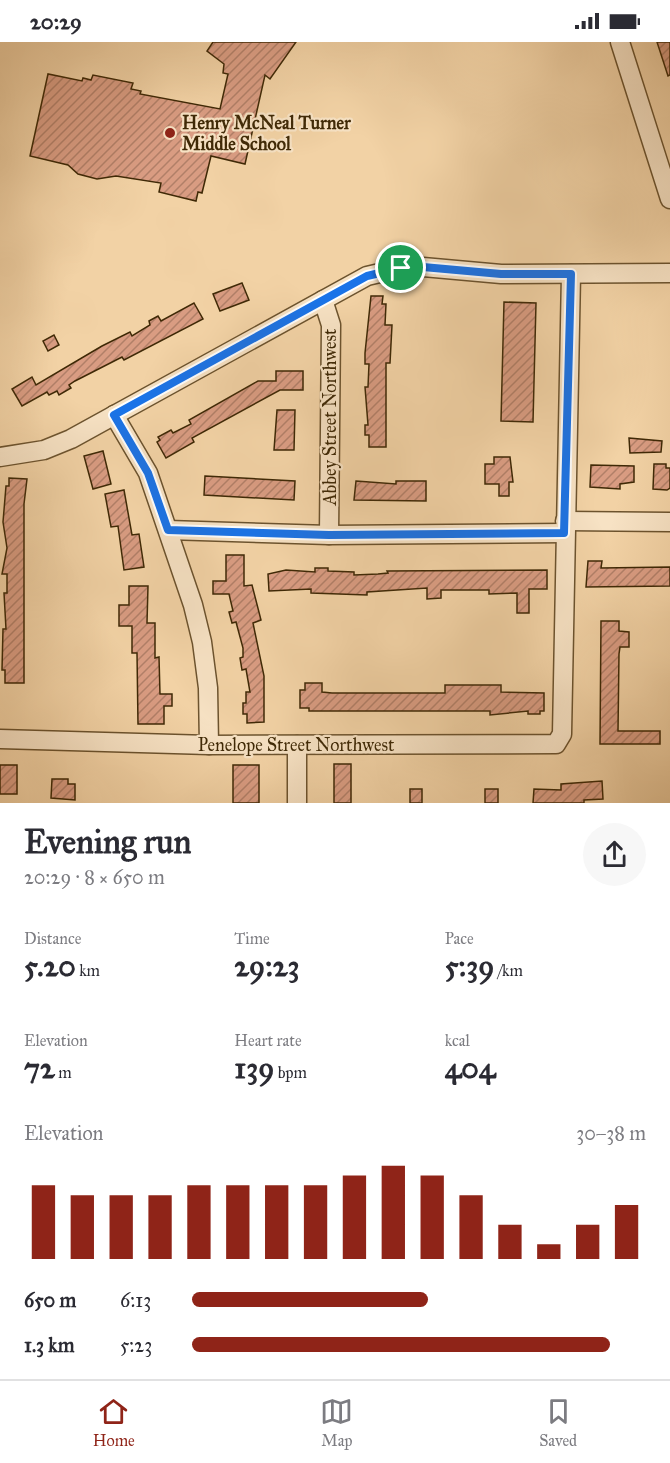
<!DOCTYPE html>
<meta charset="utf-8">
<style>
:root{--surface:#fff;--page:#f7f7f7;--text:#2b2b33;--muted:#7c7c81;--line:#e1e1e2;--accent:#8f2418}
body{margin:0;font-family:"IM FELL Great Primer",serif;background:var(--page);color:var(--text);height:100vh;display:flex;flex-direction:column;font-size:22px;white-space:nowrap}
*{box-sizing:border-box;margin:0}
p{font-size:20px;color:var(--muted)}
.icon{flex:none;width:33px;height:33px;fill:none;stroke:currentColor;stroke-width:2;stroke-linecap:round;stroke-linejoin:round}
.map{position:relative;height:761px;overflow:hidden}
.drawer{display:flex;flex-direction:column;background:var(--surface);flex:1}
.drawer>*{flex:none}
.pin{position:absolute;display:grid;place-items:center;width:51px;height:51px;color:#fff;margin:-26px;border:3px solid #fff;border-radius:50%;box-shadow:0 2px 6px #0007}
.round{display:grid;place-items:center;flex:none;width:63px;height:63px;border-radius:32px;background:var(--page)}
.head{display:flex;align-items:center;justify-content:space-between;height:102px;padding:0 24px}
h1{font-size:33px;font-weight:800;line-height:45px}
.figures{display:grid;grid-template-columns:repeat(3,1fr);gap:9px;height:102px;padding:6px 24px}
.figures div{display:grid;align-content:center}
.figures b{font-size:30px;font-weight:800}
.figures small{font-size:16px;font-weight:400}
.figures p{font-size:16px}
.chart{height:168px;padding:12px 24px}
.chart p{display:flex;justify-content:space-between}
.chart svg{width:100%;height:108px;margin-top:6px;stroke:var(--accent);stroke-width:6}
ul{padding:0 24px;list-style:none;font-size:20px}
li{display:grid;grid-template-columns:96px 72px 1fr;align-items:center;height:45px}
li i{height:15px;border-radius:8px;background:var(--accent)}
.status{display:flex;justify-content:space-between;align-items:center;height:42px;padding:0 30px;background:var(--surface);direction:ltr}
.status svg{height:16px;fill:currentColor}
.tabs{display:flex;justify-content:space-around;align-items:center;height:84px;border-top:2px solid var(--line);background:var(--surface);font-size:16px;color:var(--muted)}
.tabs a{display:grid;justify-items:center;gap:3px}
.tabs .current{color:var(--accent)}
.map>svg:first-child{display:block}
.building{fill:url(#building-hatch);stroke:#3f2906;stroke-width:1.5}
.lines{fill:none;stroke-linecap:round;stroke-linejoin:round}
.minor-casing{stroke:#6c532e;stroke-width:21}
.minor{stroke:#f7e2c4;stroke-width:18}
.route-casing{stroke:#fff;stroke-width:12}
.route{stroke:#1a73e8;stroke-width:8}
.poi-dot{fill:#8f2418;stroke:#f7e2c4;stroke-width:2}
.labels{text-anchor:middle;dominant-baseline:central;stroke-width:4.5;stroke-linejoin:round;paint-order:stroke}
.poi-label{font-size:18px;font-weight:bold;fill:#3f2906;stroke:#f7e2c4;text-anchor:start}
.street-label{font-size:18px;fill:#3f2906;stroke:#f7e2c4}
</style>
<div class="status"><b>20:29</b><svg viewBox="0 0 49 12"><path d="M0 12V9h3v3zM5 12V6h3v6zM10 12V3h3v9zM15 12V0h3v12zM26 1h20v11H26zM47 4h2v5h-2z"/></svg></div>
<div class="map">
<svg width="670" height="761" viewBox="0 0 670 761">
<defs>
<pattern id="building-hatch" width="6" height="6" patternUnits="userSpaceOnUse" patternTransform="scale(1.5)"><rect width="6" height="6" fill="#d99c82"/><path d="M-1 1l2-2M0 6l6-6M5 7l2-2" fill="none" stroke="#b17f68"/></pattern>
</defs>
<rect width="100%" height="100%" fill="#f2d2a5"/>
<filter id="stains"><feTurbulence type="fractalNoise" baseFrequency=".00333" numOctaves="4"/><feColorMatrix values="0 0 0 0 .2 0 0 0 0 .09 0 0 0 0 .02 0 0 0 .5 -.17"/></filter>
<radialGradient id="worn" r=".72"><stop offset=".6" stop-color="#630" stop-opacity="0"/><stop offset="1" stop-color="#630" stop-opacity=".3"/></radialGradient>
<g class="building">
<polygon points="213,0 296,0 270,37 265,33 245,122 211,114 202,151 198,150 196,159 159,150 161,141 116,134 97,137 78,132 68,123 30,114 48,32 82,39 83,36 91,38 93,33 133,41 131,47 141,49 140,52 220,67 228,32 223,31 224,22 207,9"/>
<polygon points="657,0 670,0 670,33 668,34"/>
<polygon points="242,241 249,258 220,269 213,252"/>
<polygon points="371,254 383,254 382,262 386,262 385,283 392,283 390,321 386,321 386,405 369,405 369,393 365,393 365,383 368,383 365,345 368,345 369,322 365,322 365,311"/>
<polygon points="504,260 536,261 533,380 501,379"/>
<polygon points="194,261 203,277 124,318 122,315 75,339 69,343 71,346 59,353 57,349 49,353 47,350 22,364 12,347 32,335 36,343 102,304 130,290 132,294 150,283 149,279 158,274 161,279"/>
<polygon points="54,293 59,303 48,309 43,299"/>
<polygon points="276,329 303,329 303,348 280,348 192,396 194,400 166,416 157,400 160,398 158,395 171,388 173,391 191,382 189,378 258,339 276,339"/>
<polygon points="277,368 295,368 294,408 274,408"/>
<polygon points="629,396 662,399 661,410 630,411"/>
<polygon points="103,409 111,442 93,447 84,414"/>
<polygon points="494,415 510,415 513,440 509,440 509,454 499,454 499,442 485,442 485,422 494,422"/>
<polygon points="654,422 666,422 666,426 670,426 670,446 667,448 653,447"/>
<polygon points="591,423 634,424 634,440 620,442 620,447 590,445"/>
<polygon points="205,434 295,439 294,458 204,453"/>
<polygon points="9,436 27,437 24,462 24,641 5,641 5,628 2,628 3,587 6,587 4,551 7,551 7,532 2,532 7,506 3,480 6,444 9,444"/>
<polygon points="356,439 396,442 396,439 426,439 426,459 354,458"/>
<polygon points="124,448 132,493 139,492 144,525 124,528 118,484 111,485 105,452"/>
<polygon points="226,513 244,513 244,544 252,543 261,578 253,581 264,634 264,680 247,681 247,672 243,672 243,661 246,661 246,650 250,650 246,627 242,628 240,616 243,615 243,606 236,580 232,581 229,570 233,569 229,552 213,552 213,539 226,539"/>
<polygon points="588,519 602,519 601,526 670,525 670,544 586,545"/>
<polygon points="315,526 328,526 328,529 354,530 354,533 378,532 388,531 387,529 547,528 547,547 529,547 529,571 517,571 517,551 489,552 489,548 441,548 441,556 427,557 427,546 367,550 367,553 311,551 311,547 269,549 268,532 286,528 315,530"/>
<polygon points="129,544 148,544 147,581 155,581 155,616 159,615 160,652 172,652 172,664 164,664 164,682 138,682 137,611 132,611 132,584 119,584 119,563 129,563"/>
<polygon points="601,579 619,579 619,589 629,590 629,605 620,605 619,612 618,689 660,689 660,702 600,702"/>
<polygon points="305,641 322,641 322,650 332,651 445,651 445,643 501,643 501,650 544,651 544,669 540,669 540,672 528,672 528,669 490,673 490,669 309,669 309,666 300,666 300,648 305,648"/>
<rect x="334" y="722" width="17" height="39"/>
<rect x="0" y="723" width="17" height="29"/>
<rect x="233" y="723" width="26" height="38"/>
<polygon points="52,737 68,737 68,742 75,742 75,758 51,756"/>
<polygon points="602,739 603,757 584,758 584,761 533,761 534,747 561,748 561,742"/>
<rect x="410" y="747" width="12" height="14"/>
<rect x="485" y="747" width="13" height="14"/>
</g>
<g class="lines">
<g class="minor-casing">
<g id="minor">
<polyline points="620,0 670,157"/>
<polyline points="323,258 331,283 329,493"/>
<polyline points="114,373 148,431 193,563 202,600 208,646 209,703"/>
<polyline points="0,415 44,408 71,397 367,234 401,226 423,225 501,232 670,231"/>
<polyline points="565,479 670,480"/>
<polyline points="168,488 329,493 564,491"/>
<polyline points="0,697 209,703 556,702 562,692 571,232"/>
<polyline points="297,761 297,703"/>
</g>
</g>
<use href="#minor" class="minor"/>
</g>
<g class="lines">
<g class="route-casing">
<polygon id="route" points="423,225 501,232 571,232 564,491 329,493 168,488 148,431 114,373 367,234 401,226"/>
</g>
<use href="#route" class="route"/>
</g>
<circle class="poi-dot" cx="170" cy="91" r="6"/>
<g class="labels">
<g class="poi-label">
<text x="182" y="81">Henry McNeal Turner<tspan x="182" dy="21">Middle School</tspan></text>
</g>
<g class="street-label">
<text transform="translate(330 375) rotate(-90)">Abbey Street Northwest</text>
<text x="296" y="703">Penelope Street Northwest</text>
</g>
</g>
<rect width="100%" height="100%" filter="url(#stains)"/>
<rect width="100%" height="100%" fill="url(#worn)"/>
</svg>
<div class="pin" style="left:401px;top:226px;background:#1e9e55"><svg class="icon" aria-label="arrive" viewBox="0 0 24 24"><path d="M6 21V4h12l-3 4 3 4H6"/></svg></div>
</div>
<section class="drawer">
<div class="head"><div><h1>Evening run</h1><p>20:29 · 8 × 650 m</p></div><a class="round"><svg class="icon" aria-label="share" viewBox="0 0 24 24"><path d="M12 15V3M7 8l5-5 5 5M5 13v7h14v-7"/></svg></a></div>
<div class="figures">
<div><p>Distance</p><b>5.20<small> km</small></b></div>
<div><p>Time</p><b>29:23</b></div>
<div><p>Pace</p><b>5:39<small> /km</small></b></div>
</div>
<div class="figures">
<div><p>Elevation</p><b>72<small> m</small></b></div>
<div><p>Heart rate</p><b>139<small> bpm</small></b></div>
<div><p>kcal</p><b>404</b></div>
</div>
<div class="chart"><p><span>Elevation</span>30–38 m</p>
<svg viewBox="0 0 160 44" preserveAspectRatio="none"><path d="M5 44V14M15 44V18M25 44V18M35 44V18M45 44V14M55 44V14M65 44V14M75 44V14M85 44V10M95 44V6M105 44V10M115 44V18M125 44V30M135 44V38M145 44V30M155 44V22"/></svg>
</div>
<ul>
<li><b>650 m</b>6:13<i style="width:52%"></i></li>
<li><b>1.3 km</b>5:23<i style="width:92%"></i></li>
</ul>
</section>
<nav class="tabs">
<a class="current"><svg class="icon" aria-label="home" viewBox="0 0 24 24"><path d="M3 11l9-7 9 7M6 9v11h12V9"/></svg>Home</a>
<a><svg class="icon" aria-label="map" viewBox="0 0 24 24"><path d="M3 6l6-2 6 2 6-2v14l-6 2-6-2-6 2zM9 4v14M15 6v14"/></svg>Map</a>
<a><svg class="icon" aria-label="saved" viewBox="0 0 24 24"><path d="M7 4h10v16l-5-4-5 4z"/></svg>Saved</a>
</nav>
